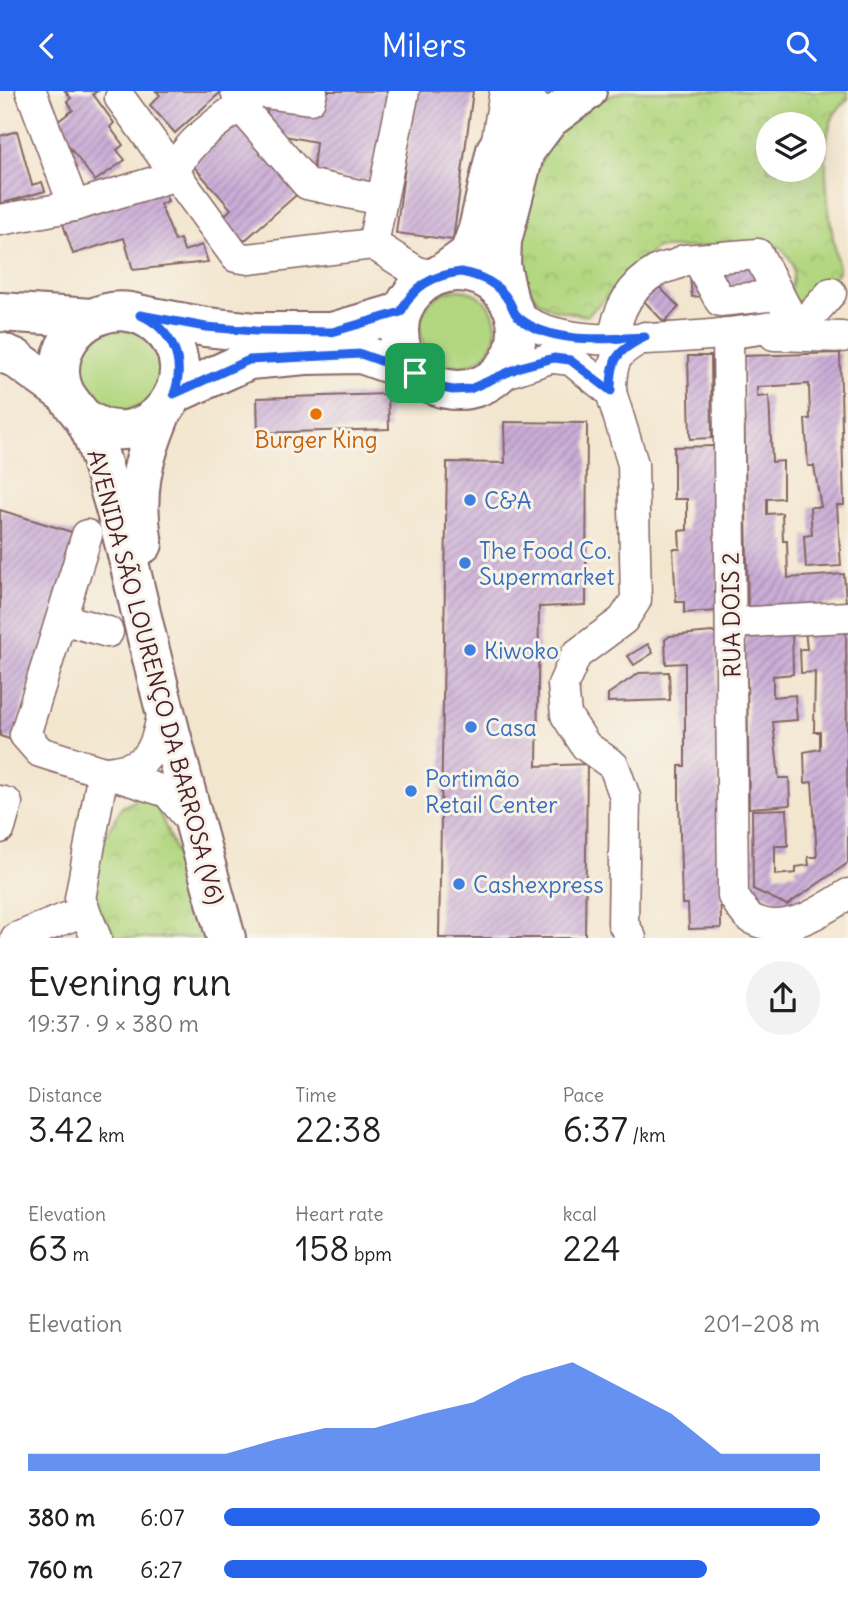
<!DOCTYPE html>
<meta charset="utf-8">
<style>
:root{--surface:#fff;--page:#f2f2f2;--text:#202124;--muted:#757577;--accent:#2563eb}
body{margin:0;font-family:Delius,sans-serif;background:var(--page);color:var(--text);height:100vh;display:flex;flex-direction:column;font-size:26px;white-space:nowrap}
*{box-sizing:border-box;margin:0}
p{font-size:23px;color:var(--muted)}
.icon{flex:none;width:38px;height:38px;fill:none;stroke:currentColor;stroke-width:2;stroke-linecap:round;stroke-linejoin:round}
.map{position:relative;height:847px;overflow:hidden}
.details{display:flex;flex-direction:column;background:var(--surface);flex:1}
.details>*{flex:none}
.controls{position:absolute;left:756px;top:21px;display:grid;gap:14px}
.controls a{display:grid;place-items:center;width:70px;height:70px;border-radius:50%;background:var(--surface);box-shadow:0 7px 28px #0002;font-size:35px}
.pin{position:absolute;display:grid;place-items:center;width:60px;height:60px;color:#fff;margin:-30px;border-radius:14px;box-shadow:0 4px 10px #0006}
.round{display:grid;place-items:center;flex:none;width:74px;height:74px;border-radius:37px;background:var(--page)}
.head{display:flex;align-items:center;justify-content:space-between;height:119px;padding:0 28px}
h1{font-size:38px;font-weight:600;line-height:52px}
.metrics{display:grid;grid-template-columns:repeat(3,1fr);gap:10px;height:119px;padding:7px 28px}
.metrics div{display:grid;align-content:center}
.metrics b{font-size:35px;font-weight:600}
.metrics small{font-size:19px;font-weight:400}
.metrics p{font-size:19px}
.chart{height:196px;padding:14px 28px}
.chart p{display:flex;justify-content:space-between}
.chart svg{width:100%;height:126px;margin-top:7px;fill:var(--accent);opacity:.7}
ul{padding:0 28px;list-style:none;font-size:23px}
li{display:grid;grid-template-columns:112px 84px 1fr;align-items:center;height:52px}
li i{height:18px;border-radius:9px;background:var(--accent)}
header{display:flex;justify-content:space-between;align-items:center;height:91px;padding:0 28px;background:var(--accent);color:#fff;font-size:32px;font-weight:600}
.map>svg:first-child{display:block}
.green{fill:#b2d780;stroke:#7e7b56;stroke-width:2}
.park{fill:url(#park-crowns);stroke:#7e7b56;stroke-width:2;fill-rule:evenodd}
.building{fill:url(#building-hatch)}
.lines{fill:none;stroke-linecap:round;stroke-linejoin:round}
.minor-casing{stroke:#856564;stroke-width:33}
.major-casing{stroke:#856564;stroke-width:42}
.minor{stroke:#fff;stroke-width:30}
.major{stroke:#fff;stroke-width:38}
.route-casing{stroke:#fff;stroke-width:14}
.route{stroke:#2563eb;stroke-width:9}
.food-dot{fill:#e8710a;stroke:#f7f3e8;stroke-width:2.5}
.shop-dot{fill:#3f7fe0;stroke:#f7f3e8;stroke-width:2.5}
.labels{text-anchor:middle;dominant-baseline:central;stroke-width:6;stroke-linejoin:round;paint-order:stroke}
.food-label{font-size:23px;fill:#c56008;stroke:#f7f3e8}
.shop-label{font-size:23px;fill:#366cbe;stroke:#f7f3e8;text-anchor:start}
.street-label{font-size:23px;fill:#4a1f2b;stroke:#f7f3e8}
</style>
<header><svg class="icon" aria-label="back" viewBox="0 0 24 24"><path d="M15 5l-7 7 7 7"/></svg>Milers<svg class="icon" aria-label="search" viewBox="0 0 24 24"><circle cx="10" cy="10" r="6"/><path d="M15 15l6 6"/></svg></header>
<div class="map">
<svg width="848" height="847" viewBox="0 0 848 847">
<defs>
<pattern id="park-crowns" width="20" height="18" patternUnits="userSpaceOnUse" patternTransform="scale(1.75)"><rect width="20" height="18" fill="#b2d780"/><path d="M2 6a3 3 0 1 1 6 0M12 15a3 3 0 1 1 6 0" fill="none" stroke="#9bb86f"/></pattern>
<pattern id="building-hatch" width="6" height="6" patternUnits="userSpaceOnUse" patternTransform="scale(1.75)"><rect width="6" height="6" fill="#caadd7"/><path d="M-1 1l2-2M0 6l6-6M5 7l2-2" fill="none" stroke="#a68caf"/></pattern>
</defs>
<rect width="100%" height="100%" fill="#f7f3e8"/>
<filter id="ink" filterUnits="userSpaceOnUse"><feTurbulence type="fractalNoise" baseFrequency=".0143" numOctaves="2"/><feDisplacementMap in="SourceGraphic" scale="14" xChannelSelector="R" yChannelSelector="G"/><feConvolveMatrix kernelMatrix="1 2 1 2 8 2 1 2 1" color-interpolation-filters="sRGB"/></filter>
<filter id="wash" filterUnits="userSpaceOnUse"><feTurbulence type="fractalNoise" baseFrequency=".00686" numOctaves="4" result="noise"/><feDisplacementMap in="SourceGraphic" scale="28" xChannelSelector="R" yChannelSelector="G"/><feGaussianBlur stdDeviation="1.57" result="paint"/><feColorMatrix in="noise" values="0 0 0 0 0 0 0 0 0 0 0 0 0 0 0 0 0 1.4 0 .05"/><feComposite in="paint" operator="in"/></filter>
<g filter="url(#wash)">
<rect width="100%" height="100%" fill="#f3e6cf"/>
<g class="green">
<circle cx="458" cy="237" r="38"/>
<path d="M109,239L136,240C168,275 169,269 149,313L113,323L86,306L78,284L80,269L89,252Z"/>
</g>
<g class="park">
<path d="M625,0H848V8C844,13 837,18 834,24C816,59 832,143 839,181L806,212L795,211L790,202C795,181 797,170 778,155L656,157L587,225L552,218L537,209L522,188L517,171L525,101L558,38L593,11ZM768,33H814V79H768Z"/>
<polygon points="151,701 195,807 207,847 116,847 91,806 103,749 122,716"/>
</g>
<g id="blocks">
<g class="building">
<polygon points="65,0 98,0 93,3 114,32 110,36 123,54 117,59 125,69 95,90 53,34 73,19 67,10 71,7"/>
<polygon points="156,0 222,0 175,42 150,14 160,4"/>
<polygon points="320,0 393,0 377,94 313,80 316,51 264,41 269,9"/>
<polygon points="415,0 473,0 453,149 396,142"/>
<polygon points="238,27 302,99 244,150 223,126 231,118 189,70"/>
<polygon points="17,40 32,94 42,91 45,100 0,113 0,45"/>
<polygon points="162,95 168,110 160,113 175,150 180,148 184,160 202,154 208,171 133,179 124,147 73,163 61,127"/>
<polygon points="768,168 772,200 692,206 689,175"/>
<polygon points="641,177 679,216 664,231 626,191"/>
<polygon points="840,262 844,414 837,414 841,475 806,477 804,445 812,444 810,416 821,416 814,375 808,375 805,328 810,328 809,293 757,296 757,306 769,305 772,371 783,370 783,407 767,408 767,423 782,422 783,450 787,450 788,487 844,483 846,512 748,521 743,265"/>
<polygon points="688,265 711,265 712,347 690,348"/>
<polygon points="388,303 389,338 258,342 257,307"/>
<polygon points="504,331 587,332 586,514 539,516 537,675 587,673 585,847 439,847 447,371 505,372"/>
<polygon points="716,355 718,520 684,522 684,511 676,511 673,458 680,458 679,440 687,439 687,408 674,408 674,356"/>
<polygon points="0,419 78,443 12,649 0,645"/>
<polygon points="792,536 793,583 773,585 773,606 795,604 797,629 773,631 779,687 789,687 790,714 749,717 747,587 743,587 741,555 746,555 745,540"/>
<polygon points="846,536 848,772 787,814 753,798 752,719 787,718 788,755 775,755 775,784 796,782 796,776 809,774 808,766 817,766 812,691 805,692 804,661 820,658 820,641 814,641 815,581 801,582 800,558 807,558 805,539"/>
<polygon points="712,541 716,543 721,837 689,838 688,813 682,813 679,708 679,675 685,675 685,572 666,573 665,549 670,545"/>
<polygon points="648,553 653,562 634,574 628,565"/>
<polygon points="669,581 670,609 608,611 608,603 639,582"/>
</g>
</g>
</g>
<g filter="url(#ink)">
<use href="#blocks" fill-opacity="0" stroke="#856564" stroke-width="2"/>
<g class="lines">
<g class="minor-casing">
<g id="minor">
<polyline points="31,0 74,115"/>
<polyline points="236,0 241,16 307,93 381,109"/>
<polyline points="404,0 373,153 417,181 435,185"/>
<polyline points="120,7 236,166 249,168 373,153"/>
<polyline points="496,55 505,0"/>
<path d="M0,129L74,115L174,85C181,50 231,24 257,1L310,8L312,0"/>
<polyline points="698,169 720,210 779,204 787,219"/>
<path d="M515,223C538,241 567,246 595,248C631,251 782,243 809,225C817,219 824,209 831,202"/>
<path d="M728,242L733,805C738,811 744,823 750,827C783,847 822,820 848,803"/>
<polyline points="774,244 842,246"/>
<path d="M614,248C617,219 631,194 658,179C667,175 675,176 684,169L758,163L779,204"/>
<path d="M554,267L571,269L611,301C611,268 616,260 645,246"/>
<polyline points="496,285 571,260"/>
<polyline points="611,301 633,373 636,509 623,529 576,564 563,594 566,624 586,655 614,675 625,706 623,832 631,847"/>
<polyline points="87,444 25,644 40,661 167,701 192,731"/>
<polyline points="62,528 108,541"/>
<polyline points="731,532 848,526"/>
<path d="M105,681C150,678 156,659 163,619"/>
<polyline points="0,710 7,712 0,737"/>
<polyline points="16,847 84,820"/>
<polyline points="96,847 80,808 103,681"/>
</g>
</g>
<g class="major-casing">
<g id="major">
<circle cx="458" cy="240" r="59"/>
<polyline points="441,183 469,163 478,138 496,59 517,27 530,15"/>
<polyline points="509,211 501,174 502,150 525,60 549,28 587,0"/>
<polyline points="0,221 92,227"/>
<polyline points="142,224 206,236 255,241 332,241 401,221"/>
<polyline points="0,261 15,267 65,303"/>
<polyline points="174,303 249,269 306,264 361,263 415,282"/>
<path d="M83,326C145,373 216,283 157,234C119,201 58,232 60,282C61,304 73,312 84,328C98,351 104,382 112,407C128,461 139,517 153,571C175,664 201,755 226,847"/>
<path d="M143,453C134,401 142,369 162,321"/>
</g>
</g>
<use href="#minor" class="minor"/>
<use href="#major" class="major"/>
</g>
</g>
<g class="lines" filter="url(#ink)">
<g class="route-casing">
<path id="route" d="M461,181C481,185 499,192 510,212C513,217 513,221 518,226C550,254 606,248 645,246C616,260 611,268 611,300L570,269L554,267L520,276L470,298L453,299L437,296L415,282L361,263L249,269L174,303C186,270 172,238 140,224L206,236L255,240L332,241L401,221C413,195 433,184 461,181Z"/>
</g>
<use href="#route" class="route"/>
</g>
<circle class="food-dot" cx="316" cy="323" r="7"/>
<g class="shop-dot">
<circle cx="470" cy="409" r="7"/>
<circle cx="465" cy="472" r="7"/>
<circle cx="470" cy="559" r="7"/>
<circle cx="471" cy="636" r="7"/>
<circle cx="411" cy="700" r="7"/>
<circle cx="459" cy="793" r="7"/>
</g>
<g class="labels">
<g class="food-label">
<text x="316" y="348">Burger King</text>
</g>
<g class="shop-label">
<text x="484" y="409">C&amp;A</text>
<text x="479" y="459">The Food Co.<tspan x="479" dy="26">Supermarket</tspan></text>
<text x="484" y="559">Kiwoko</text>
<text x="485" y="636">Casa</text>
<text x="425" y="687">Portimão<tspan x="425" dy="26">Retail Center</tspan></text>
<text x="473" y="793">Cashexpress</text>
</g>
<g class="street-label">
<text transform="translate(731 524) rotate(-91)">RUA DOIS 2</text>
<text transform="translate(156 586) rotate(75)">AVENIDA SÃO LOURENÇO DA BARROSA (V6)</text>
</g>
</g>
</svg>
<div class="controls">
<a><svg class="icon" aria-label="layers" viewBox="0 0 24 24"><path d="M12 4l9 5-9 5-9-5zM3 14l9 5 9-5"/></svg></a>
</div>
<div class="pin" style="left:415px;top:282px;background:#1e9e55"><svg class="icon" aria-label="arrive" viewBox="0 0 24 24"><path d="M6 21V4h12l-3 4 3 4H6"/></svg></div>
</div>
<section class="details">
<div class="head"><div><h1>Evening run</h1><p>19:37 · 9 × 380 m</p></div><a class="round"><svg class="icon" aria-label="share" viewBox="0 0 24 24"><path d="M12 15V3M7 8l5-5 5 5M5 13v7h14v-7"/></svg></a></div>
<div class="metrics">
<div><p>Distance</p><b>3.42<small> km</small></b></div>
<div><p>Time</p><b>22:38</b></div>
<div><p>Pace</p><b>6:37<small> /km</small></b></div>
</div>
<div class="metrics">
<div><p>Elevation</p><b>63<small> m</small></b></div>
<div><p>Heart rate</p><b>158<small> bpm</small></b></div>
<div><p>kcal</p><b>224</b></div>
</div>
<div class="chart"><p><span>Elevation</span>201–208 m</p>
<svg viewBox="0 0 160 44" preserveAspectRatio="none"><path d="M0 44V38L10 38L20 38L30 38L40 38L50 33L60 29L70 29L80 24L90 20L100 11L110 6L120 15L130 24L140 38L150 38L160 38V44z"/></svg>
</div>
<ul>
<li><b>380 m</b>6:07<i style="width:100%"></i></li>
<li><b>760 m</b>6:27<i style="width:81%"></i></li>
</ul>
</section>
